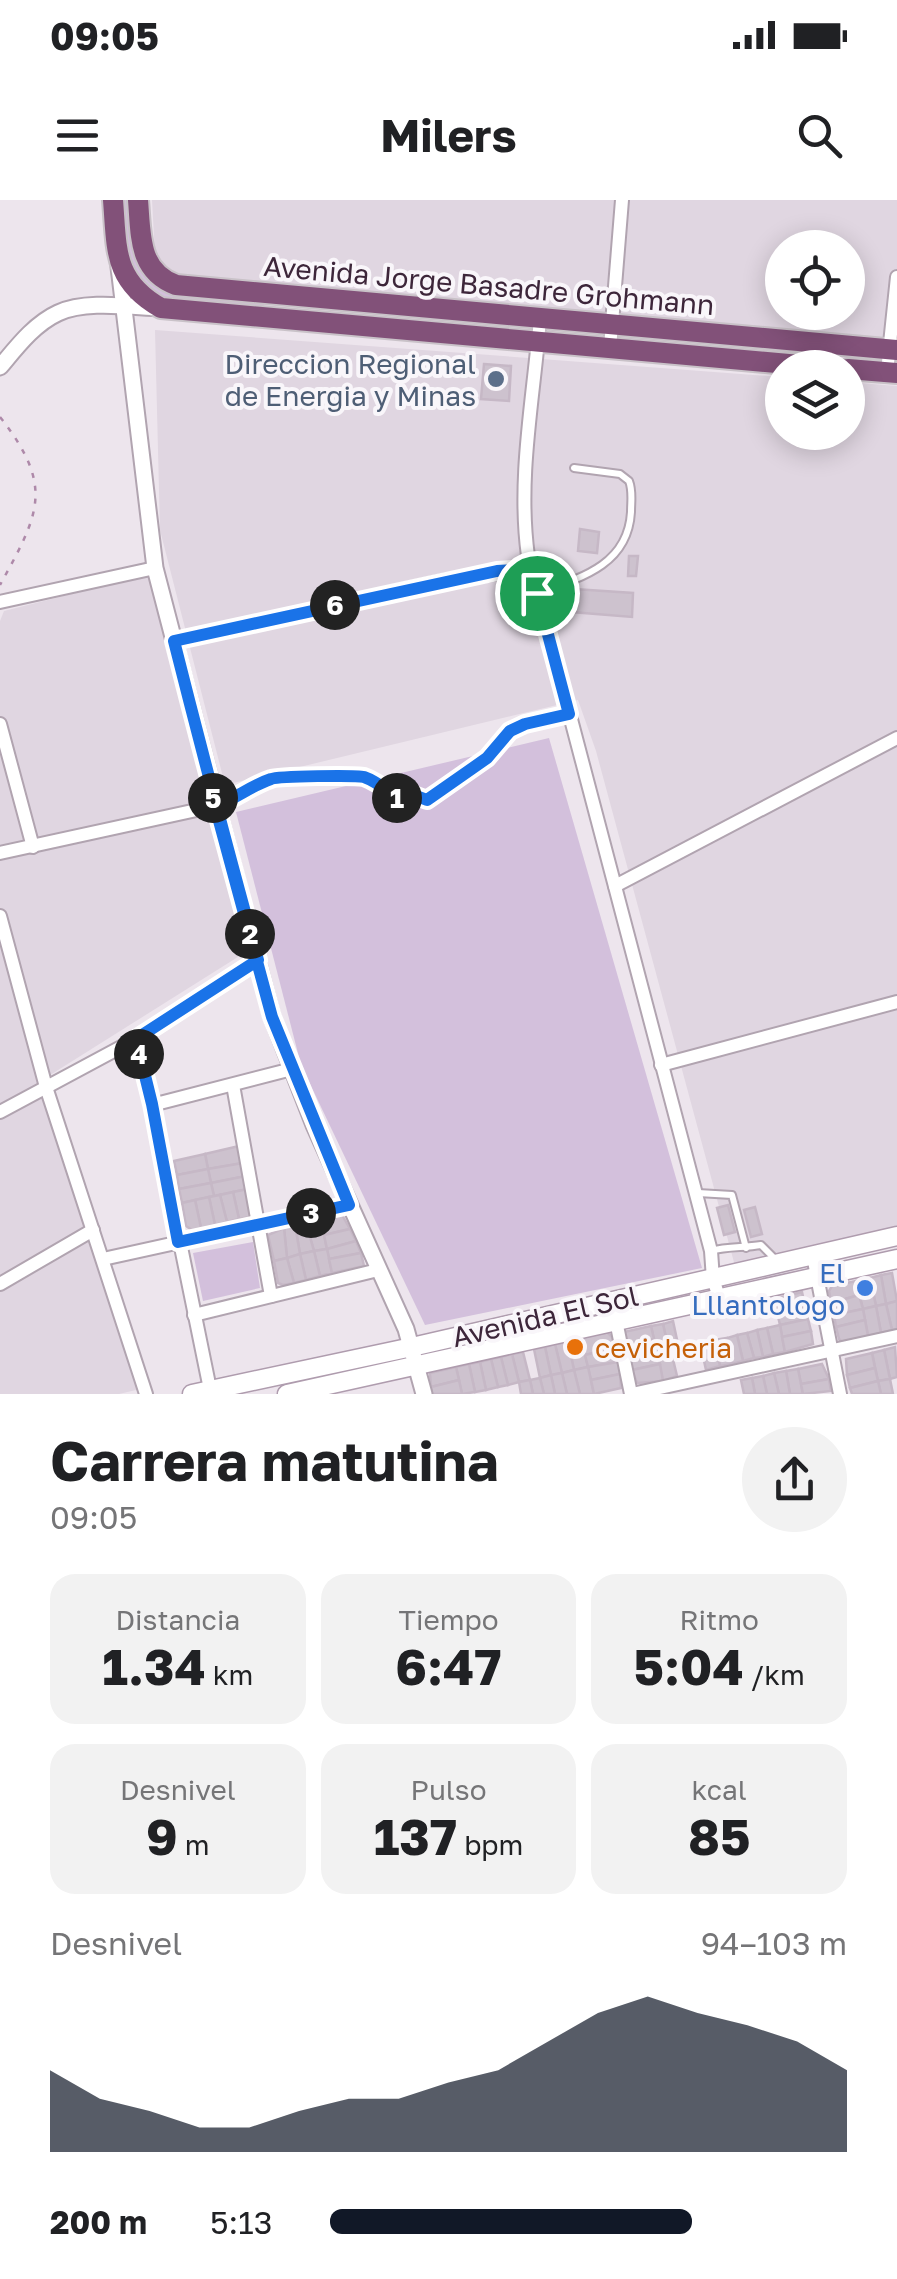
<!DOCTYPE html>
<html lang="es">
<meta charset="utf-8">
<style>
:root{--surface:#fff;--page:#f2f2f2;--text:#202124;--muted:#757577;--accent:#111827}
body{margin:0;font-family:"Golos Text",sans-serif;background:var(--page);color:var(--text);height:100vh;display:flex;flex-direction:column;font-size:38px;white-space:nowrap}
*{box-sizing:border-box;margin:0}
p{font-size:32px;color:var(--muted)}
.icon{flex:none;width:55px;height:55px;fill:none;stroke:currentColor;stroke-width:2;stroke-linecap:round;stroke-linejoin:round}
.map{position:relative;height:1194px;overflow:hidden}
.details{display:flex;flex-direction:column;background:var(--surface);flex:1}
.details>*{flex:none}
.controls{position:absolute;left:765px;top:30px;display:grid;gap:20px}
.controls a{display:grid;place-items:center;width:100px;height:100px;border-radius:50%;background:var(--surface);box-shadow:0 5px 25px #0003;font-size:50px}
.pin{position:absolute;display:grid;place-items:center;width:85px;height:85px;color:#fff;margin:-42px;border:5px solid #fff;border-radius:50%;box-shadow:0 2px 10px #0007}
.km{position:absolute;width:50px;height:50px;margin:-25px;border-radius:50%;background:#222;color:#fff;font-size:28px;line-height:50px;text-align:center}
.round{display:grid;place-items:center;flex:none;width:105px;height:105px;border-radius:52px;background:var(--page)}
.summary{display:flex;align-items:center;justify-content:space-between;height:170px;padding:0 50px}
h1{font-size:55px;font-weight:700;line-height:75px}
.figures{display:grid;grid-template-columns:repeat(3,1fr);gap:15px;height:170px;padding:10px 50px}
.figures div{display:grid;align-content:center;border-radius:25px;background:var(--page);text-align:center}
.figures b{font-size:50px;font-weight:700}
.figures small{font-size:28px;font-weight:400}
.figures p{font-size:28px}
.chart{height:280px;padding:20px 50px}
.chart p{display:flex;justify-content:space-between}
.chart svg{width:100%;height:180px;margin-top:10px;fill:var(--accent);opacity:.7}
ul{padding:0 50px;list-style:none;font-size:32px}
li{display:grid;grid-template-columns:160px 120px 1fr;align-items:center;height:75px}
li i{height:25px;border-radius:12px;background:var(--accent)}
.status{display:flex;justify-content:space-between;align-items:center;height:70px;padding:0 50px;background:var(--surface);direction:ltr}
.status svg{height:28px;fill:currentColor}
header{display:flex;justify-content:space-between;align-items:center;height:130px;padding:0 50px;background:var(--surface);font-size:45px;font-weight:700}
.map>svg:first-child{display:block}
.built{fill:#e0d6e1;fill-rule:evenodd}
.green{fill:#d3c0dc}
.building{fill:#cdc2ce;stroke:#c6b8c6;stroke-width:2.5}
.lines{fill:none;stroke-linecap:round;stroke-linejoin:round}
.service-casing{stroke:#b1a4b0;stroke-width:10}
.minor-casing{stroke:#b1a4b0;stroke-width:16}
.tertiary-casing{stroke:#b1a4b0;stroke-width:19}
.secondary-casing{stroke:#af9cae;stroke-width:21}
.trunk-casing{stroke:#c9c2c8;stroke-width:24}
.path{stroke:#ae89a9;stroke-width:2.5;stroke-dasharray:5 8;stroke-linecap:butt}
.service{stroke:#fff;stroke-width:6}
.minor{stroke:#fff;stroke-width:12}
.tertiary{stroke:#fff;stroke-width:15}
.secondary{stroke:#fff;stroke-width:18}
.trunk{stroke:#825179;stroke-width:20}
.route-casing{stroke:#fff;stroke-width:20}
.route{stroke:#1a73e8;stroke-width:12}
.service-dot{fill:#5c6f8a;stroke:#f9f6fa;stroke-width:4}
.shop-dot{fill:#3f7fe0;stroke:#f9f6fa;stroke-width:4}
.food-dot{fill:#e8710a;stroke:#f9f6fa;stroke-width:4}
.labels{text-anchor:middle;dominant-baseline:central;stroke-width:8;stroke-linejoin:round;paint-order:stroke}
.street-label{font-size:28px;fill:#3d263a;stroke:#f9f6fa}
.service-label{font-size:28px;fill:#4e5e75;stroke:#f9f6fa;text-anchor:end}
.shop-label{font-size:28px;fill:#366cbe;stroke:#f9f6fa;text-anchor:end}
.food-label{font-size:28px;fill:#c56008;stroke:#f9f6fa;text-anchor:start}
</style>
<div class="status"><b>09:05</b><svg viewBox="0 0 49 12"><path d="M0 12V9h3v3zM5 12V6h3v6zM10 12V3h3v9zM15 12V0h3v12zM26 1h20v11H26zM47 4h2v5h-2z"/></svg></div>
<header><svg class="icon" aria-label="menu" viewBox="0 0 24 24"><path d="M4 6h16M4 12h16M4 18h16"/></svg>Milers<svg class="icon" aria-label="search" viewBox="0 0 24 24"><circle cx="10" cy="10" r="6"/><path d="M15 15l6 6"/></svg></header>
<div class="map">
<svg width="897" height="1194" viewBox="0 0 897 1194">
<rect width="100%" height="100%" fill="#ede5ed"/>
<g class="built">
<path d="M152,0H897V139L177,79L155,55ZM782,48H848V112H782Z"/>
<polygon points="155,130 782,177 782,232 848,232 848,182 897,186 897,1027 735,1066 596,551 578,500 225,585 160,330"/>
<polygon points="155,373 249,750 39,882 140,1189 119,1194 0,1194 0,421 4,411"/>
</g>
<g class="green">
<path d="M120,0H132L140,64L264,100V105L258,109C219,105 141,112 129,62C124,42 123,20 120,0Z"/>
<polygon points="549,538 702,1068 425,1125 301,865 236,612"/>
<polygon points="253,1042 260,1088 203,1101 193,1053"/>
</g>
<g class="building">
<polygon points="484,164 511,166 509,201 481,199"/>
<polygon points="580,329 599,332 597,353 578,351"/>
<polygon points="629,356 638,356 636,376 628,376"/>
<polygon points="574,389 633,393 632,417 572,412"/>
<polygon points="239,946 243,963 208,969 205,954"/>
<polygon points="205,954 208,969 177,975 174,961"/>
<polygon points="243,963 246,976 211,983 208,969"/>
<polygon points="208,969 211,983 179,989 177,975"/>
<polygon points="246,976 248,989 214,996 211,983"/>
<polygon points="211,983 214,996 182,1003 179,989"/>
<polygon points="248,989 253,1011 250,1017 239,1019 233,992"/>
<polygon points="233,992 239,1019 227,1022 220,995"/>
<polygon points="220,995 227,1022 215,1025 209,997"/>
<polygon points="209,997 215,1025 201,1028 195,1000"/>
<polygon points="195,1000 201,1028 192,1030 186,1026 182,1003"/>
<polygon points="728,1005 735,1032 724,1035 717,1008"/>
<polygon points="755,1007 762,1034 751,1037 744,1010"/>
<polygon points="342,1015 350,1029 324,1035 321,1020"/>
<polygon points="321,1020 327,1049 314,1051 306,1023"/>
<polygon points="306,1023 314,1051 300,1054 295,1025"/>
<polygon points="295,1025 300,1054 287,1058 284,1028"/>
<polygon points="284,1028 287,1058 274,1061 268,1035"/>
<polygon points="350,1029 356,1041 327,1049 324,1035"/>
<polygon points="356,1041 361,1053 329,1059 327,1049"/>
<polygon points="327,1049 332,1073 320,1076 314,1051"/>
<polygon points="314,1051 320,1076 306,1080 300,1054"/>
<polygon points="361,1053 364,1066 332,1073 329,1059"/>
<polygon points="300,1054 306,1080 294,1083 287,1058"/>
<polygon points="287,1058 294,1083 283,1085 278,1083 274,1061"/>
<polygon points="892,1073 897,1101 886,1104 881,1075"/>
<polygon points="881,1075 886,1104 876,1106 870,1078"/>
<polygon points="870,1078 876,1106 863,1109 856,1081"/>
<polygon points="856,1081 859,1095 831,1103 829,1091 832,1086"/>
<polygon points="802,1092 805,1106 789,1110 786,1096"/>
<polygon points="859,1095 863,1109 834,1115 831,1103"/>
<polygon points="786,1096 789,1110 777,1112 774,1099"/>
<polygon points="897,1101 897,1129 892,1130 886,1104"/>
<polygon points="886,1104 892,1130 881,1133 876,1106"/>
<polygon points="805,1106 808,1119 780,1125 777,1112"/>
<polygon points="876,1106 881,1133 868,1136 863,1109"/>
<polygon points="863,1109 865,1120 836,1127 834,1115"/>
<polygon points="808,1119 811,1131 782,1137 780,1125"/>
<polygon points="865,1120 868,1136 842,1142 839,1139 836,1127"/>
<polygon points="673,1121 679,1149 669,1151 663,1124"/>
<polygon points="663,1124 669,1151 657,1154 651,1126"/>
<polygon points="780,1125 785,1152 773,1154 767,1128"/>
<polygon points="651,1126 654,1139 625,1145 624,1132"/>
<polygon points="767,1128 773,1154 763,1157 757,1130"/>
<polygon points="757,1130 763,1157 754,1158 747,1133"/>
<polygon points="811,1131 813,1144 785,1152 782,1137"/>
<polygon points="607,1132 612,1137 615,1148 585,1155 581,1138"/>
<polygon points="747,1133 754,1158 743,1161 737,1135"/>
<polygon points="737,1135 743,1161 732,1164 727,1138"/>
<polygon points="581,1138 588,1167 574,1170 568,1142"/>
<polygon points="727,1138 732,1164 720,1166 714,1140"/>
<polygon points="654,1139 657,1152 629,1159 625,1145"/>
<polygon points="714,1140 720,1166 706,1170 700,1142"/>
<polygon points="568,1142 574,1170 562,1173 555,1144"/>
<polygon points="555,1144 562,1173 551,1175 545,1147"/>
<polygon points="545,1147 551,1175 540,1178 534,1149"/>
<polygon points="895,1147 897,1177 890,1179 884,1150"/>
<polygon points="615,1148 618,1162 588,1167 585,1155"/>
<polygon points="884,1150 890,1179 878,1181 872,1153"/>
<polygon points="671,1151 677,1176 663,1181 657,1154"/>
<polygon points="523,1152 530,1180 519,1182 512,1154"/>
<polygon points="657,1152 660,1164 632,1170 629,1159"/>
<polygon points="872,1153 875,1168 847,1175 846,1159"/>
<polygon points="512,1154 519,1182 508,1185 501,1157"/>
<polygon points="501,1157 508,1185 498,1187 491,1159"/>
<polygon points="491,1159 498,1187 486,1190 480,1162"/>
<polygon points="480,1162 486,1190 475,1192 469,1164"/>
<polygon points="618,1162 620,1174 591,1180 588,1167"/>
<polygon points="469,1164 475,1192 462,1194 456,1167"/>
<polygon points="660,1164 663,1181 637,1183 632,1170"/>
<polygon points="822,1164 829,1179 801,1184 798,1169"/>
<polygon points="456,1167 459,1180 431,1187 430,1173"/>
<polygon points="588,1167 594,1194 580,1194 574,1170"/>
<polygon points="875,1168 878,1181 850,1188 847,1175"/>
<polygon points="798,1169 803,1194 790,1194 786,1171"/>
<polygon points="574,1170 580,1194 567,1194 562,1173"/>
<polygon points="786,1171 790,1194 779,1194 774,1173"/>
<polygon points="562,1173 567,1194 555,1194 551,1175"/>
<polygon points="774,1173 779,1194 767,1194 763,1176"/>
<polygon points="620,1174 621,1188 594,1194 591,1180"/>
<polygon points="551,1175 555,1194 544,1194 540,1178"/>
<polygon points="763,1176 767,1194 755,1194 752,1178"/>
<polygon points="540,1178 544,1194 533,1194 530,1180"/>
<polygon points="752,1178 755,1194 744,1194 741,1180"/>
<polygon points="829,1179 831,1191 803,1194 801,1184"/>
<polygon points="890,1179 893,1194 881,1194 878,1181"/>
<polygon points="459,1180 462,1194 432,1194 431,1187"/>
<polygon points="530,1180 533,1194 521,1194 519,1182"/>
<polygon points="878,1181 881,1194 852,1194 850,1188"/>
</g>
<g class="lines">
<g class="service-casing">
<g id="service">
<path d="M537,393C581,378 628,365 631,312C631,301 633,291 629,281L620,274L574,268"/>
<path d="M219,605C240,598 254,581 276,577C283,575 357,575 364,577C376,580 388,591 397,598L414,595L427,600L487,558L510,531L525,524L568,514"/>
<polyline points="698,993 732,995 746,1048"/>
<path d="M711,1051C727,1046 744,1048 761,1045L775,1059"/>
</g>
</g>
<g class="minor-casing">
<g id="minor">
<path d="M540,118C534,196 517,277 528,356L711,1051L713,1079L719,1097"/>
<polyline points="610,148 622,0"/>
<polyline points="887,172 897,77"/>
<polyline points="0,402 155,368"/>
<polyline points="174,441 443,381 530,369"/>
<polyline points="0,524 33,647"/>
<polyline points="0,653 215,606"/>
<polyline points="615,686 897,538"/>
<polyline points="0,716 46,887 146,1194"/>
<polyline points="136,839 152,905 211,1194"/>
<polyline points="661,865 897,802"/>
<polyline points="233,885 271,1096"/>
<polyline points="152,905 292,869"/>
<polyline points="0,912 136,839 258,761"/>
<polyline points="813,1056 840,1194"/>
<polyline points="103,1059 349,1005"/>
<polyline points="0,1084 93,1030"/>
<polyline points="194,1115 378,1070"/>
<polyline points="615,1116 631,1194"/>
<polyline points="632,1194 897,1136"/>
</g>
</g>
<g class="tertiary-casing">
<g id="tertiary">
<polyline points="119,67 155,368 272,817 314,925 406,1129 424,1194"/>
<path d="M0,167C16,148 34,124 58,113C86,100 130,107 161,108"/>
</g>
</g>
<g class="secondary-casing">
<g id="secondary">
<polyline points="192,1194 412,1147 897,1036"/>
<polyline points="287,1194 897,1059"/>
</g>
</g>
<g class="trunk-casing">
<g id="trunk">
<path d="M113,0C117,49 113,81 161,108L833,168"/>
<path d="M138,0C141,35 138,71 176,85L897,150"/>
<polyline points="848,169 897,173"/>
</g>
</g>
<path class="path" d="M0,217C55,287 39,314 0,385"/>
<use href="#service" class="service"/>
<use href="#minor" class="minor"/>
<use href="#tertiary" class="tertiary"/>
<use href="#secondary" class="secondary"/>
<use href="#trunk" class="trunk"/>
</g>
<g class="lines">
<g class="route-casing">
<path id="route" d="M537,393L569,514L525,524L510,531L487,558L427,600L414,595L398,598C388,591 376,581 364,577C356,575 279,576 271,579C250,586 236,599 215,606L272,817L349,1005L178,1042L152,904L136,839L258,760C229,654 201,548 174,441L497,371L530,369L537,393"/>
</g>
<use href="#route" class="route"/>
</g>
<circle class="service-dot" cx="496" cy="179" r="10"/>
<circle class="shop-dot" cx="865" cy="1088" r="10"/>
<circle class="food-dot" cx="575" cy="1147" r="10"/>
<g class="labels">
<g class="street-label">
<text transform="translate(489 85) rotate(5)">Avenida Jorge Basadre Grohmann</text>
<text transform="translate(545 1116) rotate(-13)">Avenida El Sol</text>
</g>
<g class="service-label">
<text x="476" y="163">Direccion Regional<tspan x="476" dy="32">de Energia y Minas</tspan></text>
</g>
<g class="shop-label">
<text x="845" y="1072">El<tspan x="845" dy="32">Lllantologo</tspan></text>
</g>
<g class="food-label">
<text x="595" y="1147">cevicheria</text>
</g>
</g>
</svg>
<div class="controls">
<a><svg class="icon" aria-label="locate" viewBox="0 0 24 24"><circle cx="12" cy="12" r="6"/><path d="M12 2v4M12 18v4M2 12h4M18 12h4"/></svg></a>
<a><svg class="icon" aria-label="layers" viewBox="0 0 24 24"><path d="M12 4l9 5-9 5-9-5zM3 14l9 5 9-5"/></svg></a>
</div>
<div class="pin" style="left:537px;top:393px;background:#1e9e55"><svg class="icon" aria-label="arrive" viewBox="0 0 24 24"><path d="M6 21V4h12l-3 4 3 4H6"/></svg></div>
<b class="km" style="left:397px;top:598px">1</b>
<b class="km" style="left:250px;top:734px">2</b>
<b class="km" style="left:311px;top:1013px">3</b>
<b class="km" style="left:139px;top:854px">4</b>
<b class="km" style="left:213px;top:598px">5</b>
<b class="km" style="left:335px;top:405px">6</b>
</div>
<section class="details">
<div class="summary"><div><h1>Carrera matutina</h1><p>09:05</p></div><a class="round"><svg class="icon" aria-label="share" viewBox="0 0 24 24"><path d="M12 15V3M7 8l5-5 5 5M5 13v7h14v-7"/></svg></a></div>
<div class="figures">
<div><p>Distancia</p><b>1.34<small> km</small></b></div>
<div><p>Tiempo</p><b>6:47</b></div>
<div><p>Ritmo</p><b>5:04<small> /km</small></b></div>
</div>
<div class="figures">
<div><p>Desnivel</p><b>9<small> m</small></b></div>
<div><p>Pulso</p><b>137<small> bpm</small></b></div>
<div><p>kcal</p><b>85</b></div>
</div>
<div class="chart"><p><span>Desnivel</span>94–103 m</p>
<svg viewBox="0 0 160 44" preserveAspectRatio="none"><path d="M0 44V24L10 31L20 34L30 38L40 38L50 34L60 31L70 31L80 27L90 24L100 17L110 10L120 6L130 10L140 13L150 17L160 24V44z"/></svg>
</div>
<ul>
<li><b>200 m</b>5:13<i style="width:70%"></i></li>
</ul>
</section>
